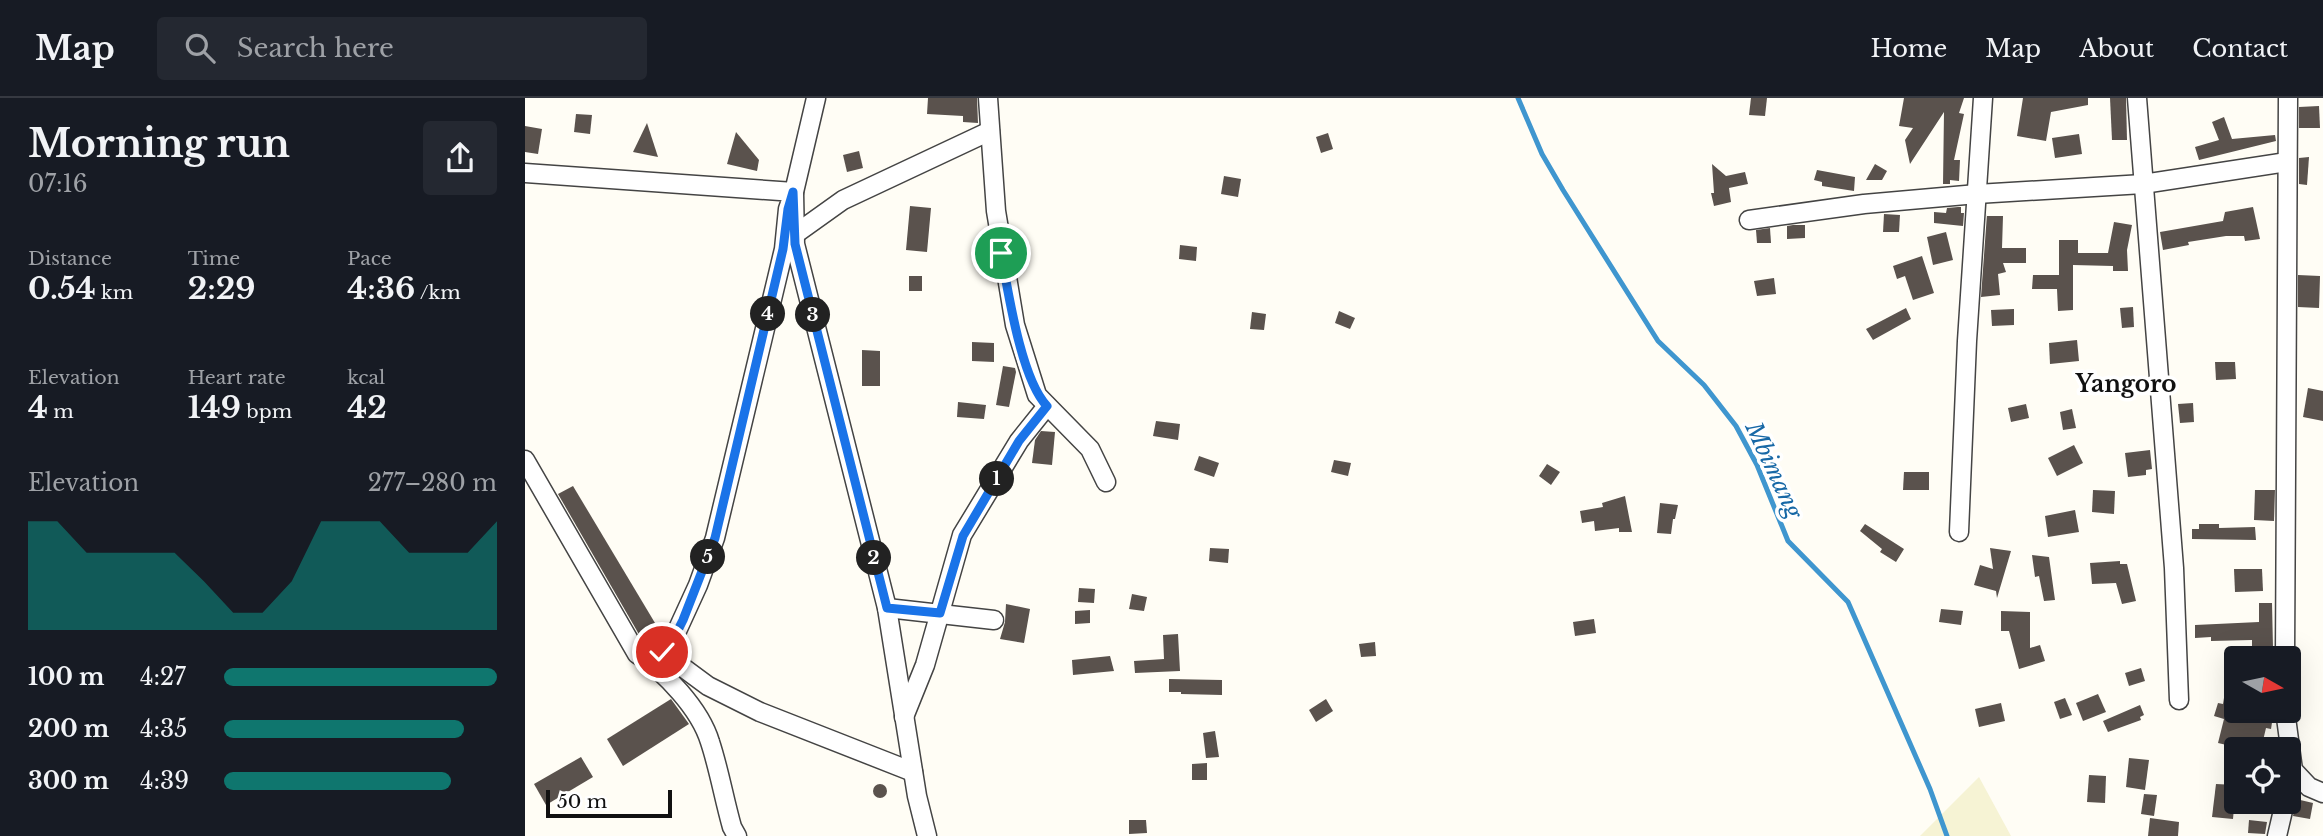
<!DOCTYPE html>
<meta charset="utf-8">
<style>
:root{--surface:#171b24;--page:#242831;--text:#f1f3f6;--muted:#9ea1a6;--line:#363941;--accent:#0f766e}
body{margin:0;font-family:"Libre Baskerville",serif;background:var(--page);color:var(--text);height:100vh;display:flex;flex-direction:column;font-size:26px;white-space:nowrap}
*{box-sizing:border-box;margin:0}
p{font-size:23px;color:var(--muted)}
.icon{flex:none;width:38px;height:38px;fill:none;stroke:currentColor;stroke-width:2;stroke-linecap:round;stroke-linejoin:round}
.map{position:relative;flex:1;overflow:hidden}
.drawer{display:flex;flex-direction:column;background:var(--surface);width:525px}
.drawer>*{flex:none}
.needle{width:46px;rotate:99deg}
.fabs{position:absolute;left:1699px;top:548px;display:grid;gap:14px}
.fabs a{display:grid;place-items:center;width:77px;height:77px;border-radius:7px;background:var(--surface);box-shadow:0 7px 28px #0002;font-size:35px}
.scale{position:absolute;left:21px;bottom:18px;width:126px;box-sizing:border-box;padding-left:7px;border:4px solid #111;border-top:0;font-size:19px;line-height:24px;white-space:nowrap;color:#111;-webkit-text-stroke:5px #fff;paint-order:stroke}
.pin{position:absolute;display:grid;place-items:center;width:60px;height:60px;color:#fff;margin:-30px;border:4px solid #fff;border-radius:50%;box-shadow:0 2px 7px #0007}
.km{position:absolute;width:35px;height:35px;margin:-18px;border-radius:50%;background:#222;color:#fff;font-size:19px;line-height:35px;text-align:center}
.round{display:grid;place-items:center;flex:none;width:74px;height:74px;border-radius:7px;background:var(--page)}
.overview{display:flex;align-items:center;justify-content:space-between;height:119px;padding:0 28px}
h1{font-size:38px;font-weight:700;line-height:52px}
.metrics{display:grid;grid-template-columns:repeat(3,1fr);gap:10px;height:119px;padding:7px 28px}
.metrics div{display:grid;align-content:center}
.metrics b{font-size:30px;font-weight:700}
.metrics small{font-size:19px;font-weight:400}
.metrics p{font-size:19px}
.chart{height:196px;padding:14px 28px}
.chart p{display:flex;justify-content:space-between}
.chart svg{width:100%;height:126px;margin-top:7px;fill:var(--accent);opacity:.7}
ul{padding:0 28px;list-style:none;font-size:23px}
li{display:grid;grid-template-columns:112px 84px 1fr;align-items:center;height:52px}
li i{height:18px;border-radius:9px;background:var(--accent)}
header{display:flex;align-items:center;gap:42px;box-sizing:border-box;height:98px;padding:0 35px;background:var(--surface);border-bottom:2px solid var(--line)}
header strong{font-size:33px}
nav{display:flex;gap:38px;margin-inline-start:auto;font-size:24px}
.search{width:490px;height:63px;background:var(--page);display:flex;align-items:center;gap:18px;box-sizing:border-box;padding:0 24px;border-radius:7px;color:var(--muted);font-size:26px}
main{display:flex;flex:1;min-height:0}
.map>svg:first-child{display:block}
.farmland{fill:#f6f3d4}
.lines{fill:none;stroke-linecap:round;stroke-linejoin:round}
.stream{stroke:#3f96cf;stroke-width:5}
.building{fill:#5a524d}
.street-casing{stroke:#444;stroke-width:21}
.street{stroke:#fff;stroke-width:18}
.route-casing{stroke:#fff;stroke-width:14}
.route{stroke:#1a73e8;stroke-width:9}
.labels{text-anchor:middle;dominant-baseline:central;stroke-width:7;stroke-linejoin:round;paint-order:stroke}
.neighbourhood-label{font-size:23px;font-weight:bold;fill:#111;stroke:#fff}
.water-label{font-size:23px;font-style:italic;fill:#1768a6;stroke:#fff}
</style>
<header>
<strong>Map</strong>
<div class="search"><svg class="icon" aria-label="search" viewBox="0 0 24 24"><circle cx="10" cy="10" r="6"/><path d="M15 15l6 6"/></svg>Search here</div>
<nav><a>Home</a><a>Map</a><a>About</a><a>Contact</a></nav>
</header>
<main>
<section class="drawer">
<div class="overview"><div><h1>Morning run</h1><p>07:16</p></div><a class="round"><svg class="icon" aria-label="share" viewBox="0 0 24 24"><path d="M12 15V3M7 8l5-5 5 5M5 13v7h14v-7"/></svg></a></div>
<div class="metrics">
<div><p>Distance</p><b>0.54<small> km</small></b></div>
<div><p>Time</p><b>2:29</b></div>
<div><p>Pace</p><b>4:36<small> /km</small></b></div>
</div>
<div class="metrics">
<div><p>Elevation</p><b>4<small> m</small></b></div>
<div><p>Heart rate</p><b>149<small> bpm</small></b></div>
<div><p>kcal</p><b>42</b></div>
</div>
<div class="chart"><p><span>Elevation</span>277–280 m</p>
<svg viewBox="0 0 160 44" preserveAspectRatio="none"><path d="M0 44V6L10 6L20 17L30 17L40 17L50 17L60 27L70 38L80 38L90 27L100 6L110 6L120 6L130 17L140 17L150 17L160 6V44z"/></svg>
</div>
<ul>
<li><b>100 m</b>4:27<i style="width:100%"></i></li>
<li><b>200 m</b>4:35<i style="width:88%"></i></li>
<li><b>300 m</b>4:39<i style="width:83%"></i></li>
</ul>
</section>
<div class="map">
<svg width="1798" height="738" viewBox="0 0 1798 738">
<rect width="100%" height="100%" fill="#fffdf5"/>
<polygon class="farmland" points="1454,679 1486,738 1395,738"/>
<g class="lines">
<polyline class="stream" points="993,0 1017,56 1038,92 1133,243 1179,287 1211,328 1232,367 1263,443 1323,504 1405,691 1422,738"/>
</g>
<g class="building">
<polygon points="403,0 452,0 453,25 438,24 438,18 402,16"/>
<polygon points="1226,0 1242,0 1240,18 1224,17"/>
<polygon points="1379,0 1439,0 1434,15 1439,16 1429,62 1435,62 1434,83 1425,82 1425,86 1418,86 1419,14 1385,66 1380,42 1388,30 1374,28"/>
<polygon points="1498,0 1563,0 1563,7 1526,14 1521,43 1492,38"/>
<polygon points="1585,0 1601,0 1602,42 1587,42"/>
<polygon points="1794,8 1795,30 1774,30 1774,9"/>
<polygon points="51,16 67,17 65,36 49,34"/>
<polygon points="1699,19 1707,41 1750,37 1751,43 1674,62 1670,49 1694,42 1687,24"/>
<polygon points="122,25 133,59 108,54"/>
<polygon points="0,28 17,31 13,56 0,54"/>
<polygon points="211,34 234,62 232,73 202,66"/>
<polygon points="803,35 808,51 796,55 791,39"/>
<polygon points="1554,36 1557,56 1530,60 1527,40"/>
<polygon points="334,53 338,70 322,74 318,57"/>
<polygon points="1784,59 1782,87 1774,86 1774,60"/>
<polygon points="1187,66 1201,78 1220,74 1223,86 1204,90 1206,104 1189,108 1186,95 1189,95"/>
<polygon points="1350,66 1362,73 1357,82 1341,82"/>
<polygon points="1292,72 1330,79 1329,93 1297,88 1297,84 1289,82"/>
<polygon points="699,78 716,81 713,99 696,96"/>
<polygon points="385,108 406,110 402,154 381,152"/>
<polygon points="1433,109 1436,109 1436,115 1439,115 1438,128 1409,125 1409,114 1421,115 1422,110"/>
<polygon points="1728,109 1735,141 1720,143 1719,138 1701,138 1663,144 1664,147 1638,152 1635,134 1698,123 1700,114"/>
<polygon points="1359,116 1375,117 1374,134 1358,134"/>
<polygon points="1462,116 1462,118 1478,118 1477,150 1501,150 1501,165 1478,165 1481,174 1473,176 1475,197 1456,199"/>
<polygon points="1589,124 1607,127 1602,152 1603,173 1588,173 1588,168 1548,167 1548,212 1533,213 1532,191 1507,191 1508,177 1534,177 1534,142 1553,142 1553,155 1583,155"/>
<polygon points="1268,127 1280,127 1280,140 1262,141 1262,128"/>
<polygon points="1245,130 1246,145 1232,145 1231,132"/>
<polygon points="1421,134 1428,162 1408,167 1402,139"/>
<polygon points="655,147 672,149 671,163 654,161"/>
<polygon points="1397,158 1409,195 1388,202 1380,178 1372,181 1368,168"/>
<polygon points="1773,177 1795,178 1794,210 1773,209"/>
<rect x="384" y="178" width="13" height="15"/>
<polygon points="1249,180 1251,196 1232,198 1229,183"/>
<polygon points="1608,209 1609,229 1597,230 1595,210"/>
<polygon points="1381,210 1386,221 1348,242 1341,231"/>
<polygon points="1489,211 1489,227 1467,228 1466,212"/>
<polygon points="814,213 830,220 825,231 810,225"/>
<polygon points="727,214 741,216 739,232 725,231"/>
<polygon points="1552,242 1554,263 1525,266 1524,245"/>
<polygon points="447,244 469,245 469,264 447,263"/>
<polygon points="337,252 355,253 355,288 337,288"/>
<polygon points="1690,264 1710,264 1711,281 1691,282"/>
<polygon points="478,268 490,270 491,274 484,309 471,307"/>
<polygon points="1783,290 1798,293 1798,323 1778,319"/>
<polygon points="433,304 461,307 459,321 432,319"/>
<polygon points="1668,305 1669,324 1655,325 1653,306"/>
<polygon points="1501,306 1504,320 1486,324 1483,310"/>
<polygon points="1547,311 1551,330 1538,332 1535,314"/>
<polygon points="631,323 655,326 653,342 628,338"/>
<polygon points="516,333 530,334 527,367 507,365 510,342"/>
<polygon points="1549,347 1558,365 1532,378 1523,360"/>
<polygon points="1625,352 1627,371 1621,372 1621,377 1603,379 1600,355"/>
<polygon points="674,358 694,365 689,379 669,372"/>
<polygon points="809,362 826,365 823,378 806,374"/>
<polygon points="1022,366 1035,374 1026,387 1014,378"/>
<polygon points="1379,374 1404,374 1404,392 1378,392"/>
<polygon points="48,388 136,535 119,545 33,396"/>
<polygon points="1568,392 1590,393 1589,416 1567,414"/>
<polygon points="1730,392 1750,392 1749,423 1729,422"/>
<polygon points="1100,398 1107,434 1094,434 1094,430 1070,433 1069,423 1057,425 1055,413 1078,409 1077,405"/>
<polygon points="1135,405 1153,407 1150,421 1148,421 1146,436 1132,435"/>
<polygon points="1550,412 1554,434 1523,439 1520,418"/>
<polygon points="1340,426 1379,451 1371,464 1355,454 1357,451 1335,433"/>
<polygon points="1674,426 1694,426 1694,430 1730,429 1731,442 1667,441 1667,431 1674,431"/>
<polygon points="685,450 704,451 703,465 684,463"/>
<polygon points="1465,450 1486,453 1472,500 1471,493 1449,487 1455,467 1468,471"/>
<polygon points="1507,457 1524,459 1530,502 1519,503 1514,478 1510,479"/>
<polygon points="1595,463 1595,466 1602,466 1611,503 1597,506 1591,485 1567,486 1565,465"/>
<polygon points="1709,471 1737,471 1738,493 1710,494"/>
<polygon points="554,490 570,491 569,505 553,504"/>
<polygon points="607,496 622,499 619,513 604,511"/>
<polygon points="1734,505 1747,505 1748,550 1742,550 1742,560 1727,560 1727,542 1686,543 1686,539 1670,540 1670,527 1734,524"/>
<polygon points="481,506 505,511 499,545 475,541 480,524"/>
<polygon points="1416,511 1438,513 1436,527 1414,524"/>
<polygon points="565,512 565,525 550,526 550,513"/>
<polygon points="1476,513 1505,514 1505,550 1515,547 1520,563 1494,571 1484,533 1476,533"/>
<polygon points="1069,521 1071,535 1050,538 1048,524"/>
<polygon points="653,536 655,573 610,575 609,563 639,561 638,537"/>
<polygon points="850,544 851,558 836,559 834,546"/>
<polygon points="585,558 589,573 548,577 547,562"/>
<polygon points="1704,569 1712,569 1712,612 1749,612 1746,631 1741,630 1736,651 1719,651 1693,645 1699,621 1689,618 1693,605 1698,606"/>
<polygon points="1616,570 1620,583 1604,588 1600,575"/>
<polygon points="644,581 697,582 697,597 656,596 656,594 644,594"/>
<polygon points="1573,596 1581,614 1558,623 1551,605"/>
<polygon points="1540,600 1547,617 1535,621 1529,604"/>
<polygon points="146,601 164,626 98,668 82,641"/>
<polygon points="801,601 808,613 791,624 784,612"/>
<polygon points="1476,605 1480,623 1454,629 1450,611"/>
<polygon points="1615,607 1619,617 1615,619 1616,622 1583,634 1578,623"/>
<polygon points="690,633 694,659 681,660 678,635"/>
<polygon points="56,659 68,679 21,707 9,686"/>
<polygon points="1604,660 1624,662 1620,692 1601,689"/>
<polygon points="682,665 682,682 667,682 667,666"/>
<polygon points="1564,677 1581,678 1580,705 1562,704"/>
<circle cx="355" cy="693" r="7"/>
<polygon points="1691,686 1711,687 1708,721 1687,719"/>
<polygon points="1619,696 1632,697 1629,718 1616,716"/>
<polygon points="1771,701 1788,705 1785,721 1768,718"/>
<polygon points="1625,720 1654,724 1653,738 1623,738"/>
<polygon points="604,722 621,722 622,735 604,736"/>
<polygon points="1724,722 1742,724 1740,736 1723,735"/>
</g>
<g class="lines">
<g class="street-casing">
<g id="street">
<polyline points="291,0 269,94 270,146 362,510 392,698 402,738"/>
<polyline points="463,0 471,113 490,227 512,297 565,351 581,384"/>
<polyline points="1612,0 1649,470 1654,602"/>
<polyline points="0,75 269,94 263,111 259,151 190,440 173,487 146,546 124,564"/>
<polyline points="1224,122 1339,106 1452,96 1618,86 1762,64"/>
<polyline points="269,137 318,102 465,33"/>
<path d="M0,362L112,556C140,574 175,611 185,644C194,671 199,701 207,729L212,738"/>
<polyline points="1434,434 1442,243 1458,0"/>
<polyline points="362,510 469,522"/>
<polyline points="137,554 183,588 235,614 388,674"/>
<polyline points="1760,560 1763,0"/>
<polyline points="1760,612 1768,672 1784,689 1798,695"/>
<polyline points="379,619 400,567 437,437 494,343 522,308"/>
<polyline points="1752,738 1760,704"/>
</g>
</g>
<use href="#street" class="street"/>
</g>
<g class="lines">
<g class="route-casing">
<path id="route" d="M137,554L146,546L158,522L190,440L258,151L263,111L268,94L270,146L362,510L415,515L438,438L494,343L522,308C496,281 483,193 476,155"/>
</g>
<use href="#route" class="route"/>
</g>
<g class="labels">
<g class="neighbourhood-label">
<text x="1601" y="286">Yangoro</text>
</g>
<g class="water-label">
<text transform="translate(1249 372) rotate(65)">Mbimang</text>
</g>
</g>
</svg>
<div class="fabs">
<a><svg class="needle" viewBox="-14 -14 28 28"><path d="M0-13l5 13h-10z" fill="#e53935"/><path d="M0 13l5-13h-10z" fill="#9ea1a6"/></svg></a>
<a><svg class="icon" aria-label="locate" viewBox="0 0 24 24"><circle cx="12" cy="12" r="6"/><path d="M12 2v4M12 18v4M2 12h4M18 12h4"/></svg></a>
</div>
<div class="scale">50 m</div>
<div class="pin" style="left:476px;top:155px;background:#1e9e55"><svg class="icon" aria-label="arrive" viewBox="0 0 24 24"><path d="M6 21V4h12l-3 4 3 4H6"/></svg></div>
<div class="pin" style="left:137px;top:554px;background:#d93025"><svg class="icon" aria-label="check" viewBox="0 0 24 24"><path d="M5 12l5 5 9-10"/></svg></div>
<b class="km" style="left:472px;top:381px">1</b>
<b class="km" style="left:349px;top:460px">2</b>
<b class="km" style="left:288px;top:217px">3</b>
<b class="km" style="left:243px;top:216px">4</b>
<b class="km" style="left:183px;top:459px">5</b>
</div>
</main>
